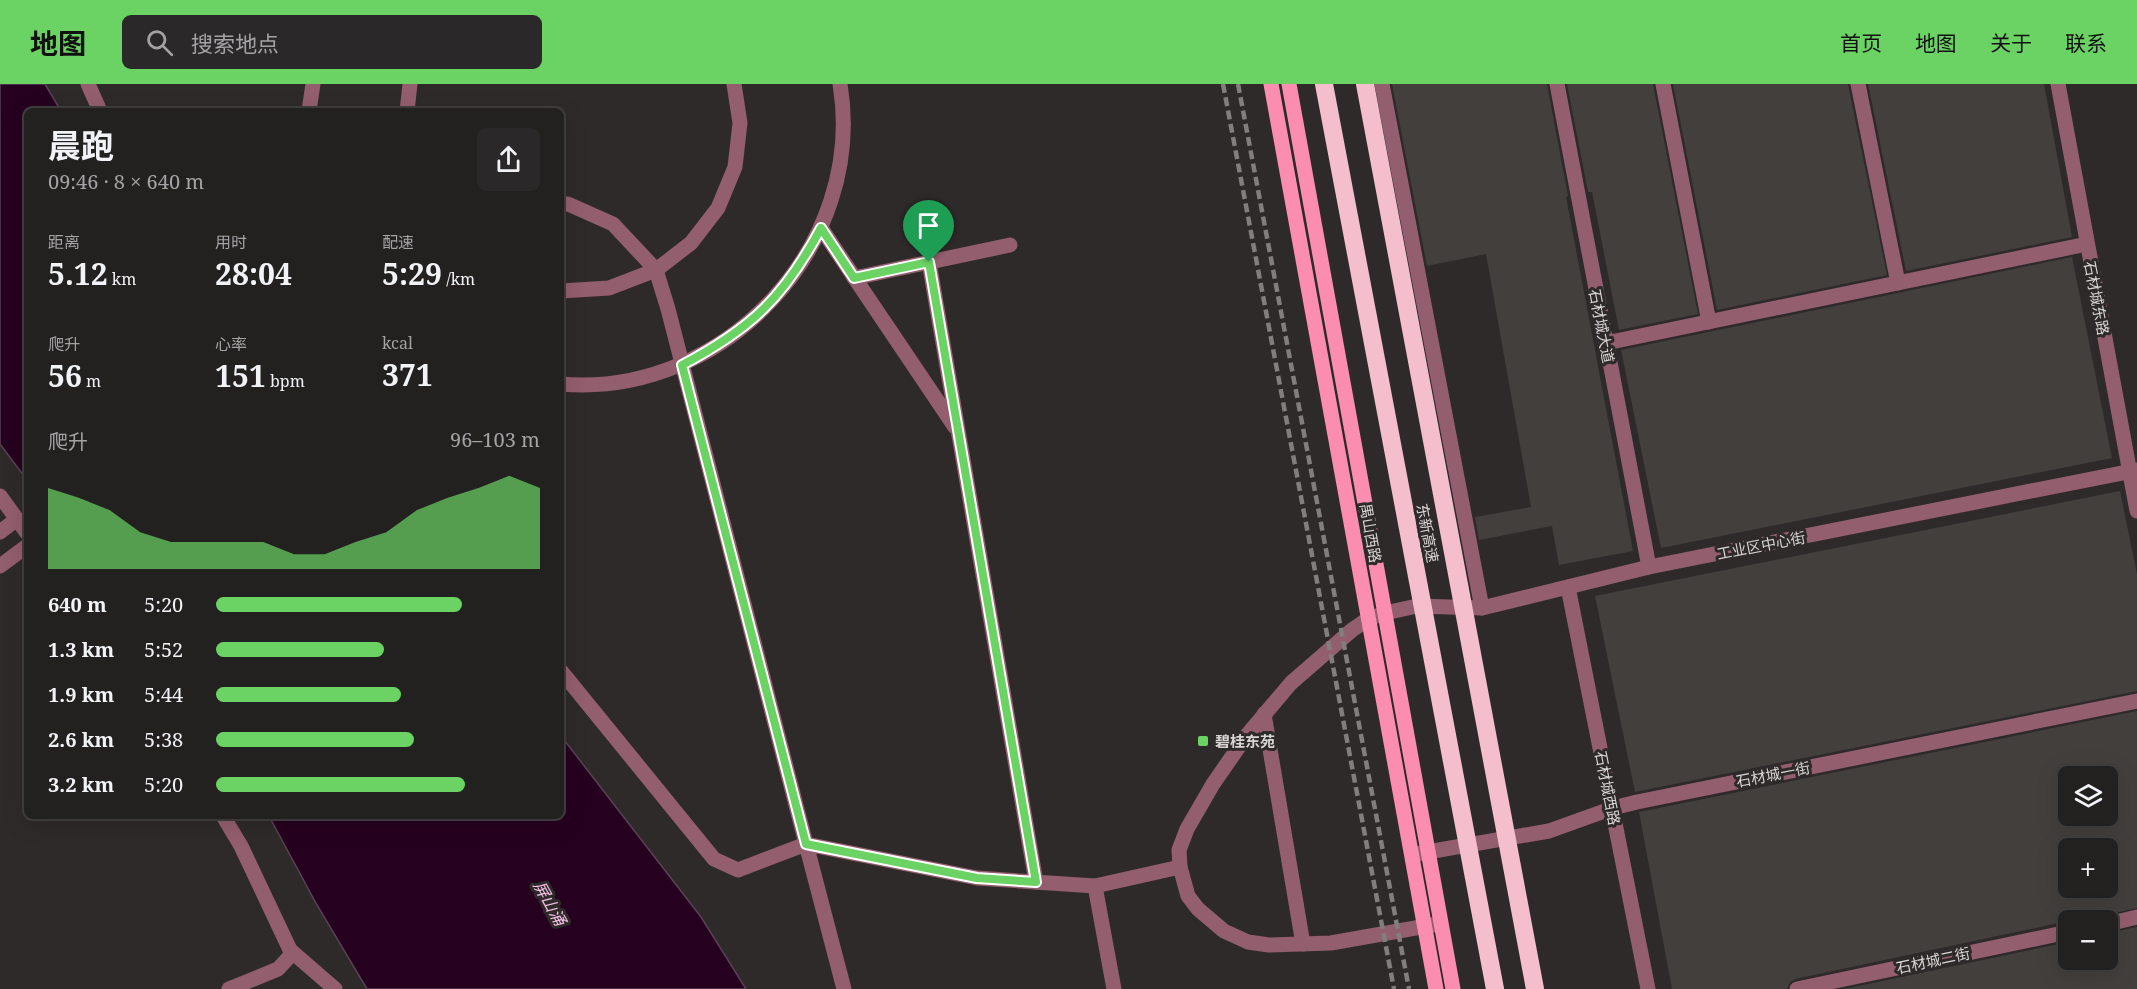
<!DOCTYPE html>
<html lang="zh">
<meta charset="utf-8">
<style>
:root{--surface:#232020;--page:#2b2829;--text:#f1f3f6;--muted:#a3a3a5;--line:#403e3e;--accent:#6bd363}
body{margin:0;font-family:"Noto Serif","Noto Sans SC",serif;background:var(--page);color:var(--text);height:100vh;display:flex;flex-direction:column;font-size:22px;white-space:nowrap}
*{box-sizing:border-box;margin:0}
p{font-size:20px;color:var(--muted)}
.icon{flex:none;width:33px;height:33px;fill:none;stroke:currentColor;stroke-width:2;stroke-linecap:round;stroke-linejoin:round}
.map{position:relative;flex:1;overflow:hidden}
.details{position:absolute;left:24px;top:24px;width:540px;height:711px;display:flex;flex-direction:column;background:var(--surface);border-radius:9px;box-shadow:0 6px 24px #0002,0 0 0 2px var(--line)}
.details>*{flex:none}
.buttons{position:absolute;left:2058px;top:682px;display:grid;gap:12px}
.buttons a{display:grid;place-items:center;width:60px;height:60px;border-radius:9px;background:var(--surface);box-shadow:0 6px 24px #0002,0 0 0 2px var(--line);font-size:30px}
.pin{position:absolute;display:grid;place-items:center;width:51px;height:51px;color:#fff;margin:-62px -26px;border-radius:50% 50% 50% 0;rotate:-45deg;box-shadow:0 0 6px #0007}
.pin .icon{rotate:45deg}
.round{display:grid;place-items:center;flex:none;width:63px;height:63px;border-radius:9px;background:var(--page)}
.summary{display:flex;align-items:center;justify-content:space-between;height:102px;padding:0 24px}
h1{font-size:33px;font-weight:700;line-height:45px}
.stats{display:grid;grid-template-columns:repeat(3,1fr);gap:9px;height:102px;padding:6px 24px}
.stats div{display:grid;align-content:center}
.stats b{font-size:30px;font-weight:700}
.stats small{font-size:16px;font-weight:400}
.stats p{font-size:16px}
.chart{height:168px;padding:12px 24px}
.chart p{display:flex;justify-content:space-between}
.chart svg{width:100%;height:108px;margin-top:6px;fill:var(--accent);opacity:.7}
ul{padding:0 24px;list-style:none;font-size:20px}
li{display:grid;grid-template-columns:96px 72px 1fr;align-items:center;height:45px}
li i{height:15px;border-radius:8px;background:var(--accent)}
header{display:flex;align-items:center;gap:36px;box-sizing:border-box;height:84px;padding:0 30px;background:var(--accent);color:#111}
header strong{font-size:28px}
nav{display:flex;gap:33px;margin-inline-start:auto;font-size:21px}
.search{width:420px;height:54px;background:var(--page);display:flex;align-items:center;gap:15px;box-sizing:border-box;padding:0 21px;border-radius:9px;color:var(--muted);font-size:22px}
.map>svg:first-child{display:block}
.water{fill:#26001f;stroke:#5b4056;stroke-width:1.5}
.building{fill:#433f3c;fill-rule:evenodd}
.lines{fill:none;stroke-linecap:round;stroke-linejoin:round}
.minor{stroke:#935e6e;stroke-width:15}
.major{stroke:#fa8db0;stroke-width:15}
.rail{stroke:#827e7e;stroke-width:4.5;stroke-dasharray:9 4.5;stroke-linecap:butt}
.highway-bridge{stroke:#f4becd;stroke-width:18}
.route-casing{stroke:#fff;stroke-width:12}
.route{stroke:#6bd363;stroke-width:8}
.poi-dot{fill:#6bd363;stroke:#2f2a2a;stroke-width:2}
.labels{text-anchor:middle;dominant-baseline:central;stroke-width:6;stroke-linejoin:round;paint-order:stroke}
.street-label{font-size:15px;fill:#d8d5d5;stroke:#2f2a2a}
.poi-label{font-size:15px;font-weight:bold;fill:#d8d5d5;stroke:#2f2a2a;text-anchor:start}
.water-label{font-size:16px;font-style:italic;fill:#f8c2e9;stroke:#2f2a2a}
</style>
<header>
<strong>地图</strong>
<div class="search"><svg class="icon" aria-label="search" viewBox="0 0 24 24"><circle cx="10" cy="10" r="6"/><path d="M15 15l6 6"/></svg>搜索地点</div>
<nav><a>首页</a><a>地图</a><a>关于</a><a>联系</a></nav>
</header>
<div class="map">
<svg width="2137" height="905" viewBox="0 0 2137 905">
<rect width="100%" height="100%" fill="#2f2a2a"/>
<g class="water">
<polygon points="0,0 45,0 61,27 27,27 27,396 0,360"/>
<polygon points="561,652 701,833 746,905 367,905 317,821 269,732 561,732"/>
</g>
<g class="building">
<polygon points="1392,0 1547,0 1568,112 1566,113 1633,467 1559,481 1552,442 1479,456 1475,433 1531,423 1486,170 1427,182"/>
<polygon points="1567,0 1653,0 1698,230 1619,246 1592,108 1588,108"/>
<polygon points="1673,0 1848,0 1887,191 1717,226"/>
<polygon points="1868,0 2044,0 2072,153 1906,187"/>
<polygon points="2072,173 2112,374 1661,464 1621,266"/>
<polygon points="2120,407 2137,490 2137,607 1635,708 1595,512"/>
<path d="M2137,627V824L2106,831L2099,837H2068L1795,895L1790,898L1787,905H1672L1639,728ZM2068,693H2108V732H2068ZM2068,765H2108V804H2068Z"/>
<polygon points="2137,843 2137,905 1844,905 2068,858 2068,876 2108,876 2108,849"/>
</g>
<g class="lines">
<g class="minor">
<polyline points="88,0 100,27"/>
<polyline points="1382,0 1482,524"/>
<polyline points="1557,0 1649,483"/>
<polyline points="1663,0 1709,238"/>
<polyline points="1858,0 1898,199"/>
<polyline points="2058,0 2137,427"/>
<polyline points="309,27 313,0"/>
<polyline points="407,27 410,0"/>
<polyline points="561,120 568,120 613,140 656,186 668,225 806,760 977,794 1095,802 1180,783"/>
<polyline points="821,144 955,343"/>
<polyline points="929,178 1036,798"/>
<polyline points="854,194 1010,161"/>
<polyline points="561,207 609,204 656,186 691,159 718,124 735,83 740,39 734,0"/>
<polyline points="1606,259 2087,160"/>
<path d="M561,300C724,314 867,162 840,0"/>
<polyline points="0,412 27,449"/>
<polyline points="0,448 17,435"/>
<polyline points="0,482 27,462"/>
<polyline points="1568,503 1648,905"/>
<polyline points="561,587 714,775 738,786 806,760 844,905"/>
<polyline points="1264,630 1303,860"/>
<polyline points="223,732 241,762 292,870 278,885 229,905"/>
<polyline points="1416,770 1549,747 1613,724 1637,718 2137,617"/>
<polyline points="1095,802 1114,905"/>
<polyline points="1438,840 1331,859 1269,861 1248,858 1224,847 1198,825 1188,812 1180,783 1179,766 1187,745 1213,700 1247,651 1291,599 1352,546 1368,535 1385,529 1417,522 1482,524 1649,483 2137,386"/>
<polyline points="2108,840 2137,833"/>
<polyline points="290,866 335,905"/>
<polyline points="1797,905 2068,848"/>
</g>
<g class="major">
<polyline points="1271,0 1436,905"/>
<polyline points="1289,0 1453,905"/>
</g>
<g class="rail">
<polyline points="1223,0 1394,905"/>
<polyline points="1238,0 1409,905"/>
</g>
<g class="highway-bridge">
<polyline points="1324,0 1495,905"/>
<polyline points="1365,0 1535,905"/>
</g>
</g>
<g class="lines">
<g class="route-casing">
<path id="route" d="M821,144L854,194L929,178L1036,798L977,794L806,760L682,281C752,244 784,213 821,144Z"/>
</g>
<use href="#route" class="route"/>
</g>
<rect class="poi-dot" x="1197" y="651" width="12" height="12" rx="3"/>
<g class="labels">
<g class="street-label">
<text transform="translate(2097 214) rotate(79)">石材城东路</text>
<text transform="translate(1602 242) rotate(79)">石材城大道</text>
<text transform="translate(1371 449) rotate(80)">禺山西路</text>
<text transform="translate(1428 449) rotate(79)">东新高速</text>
<text transform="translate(1761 461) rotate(-11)">工业区中心街</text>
<text transform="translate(1773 690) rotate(-11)">石材城一街</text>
<text transform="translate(1608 704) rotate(79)">石材城西路</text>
<text transform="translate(1933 876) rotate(-12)">石材城二街</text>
</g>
<g class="poi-label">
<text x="1215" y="657">碧桂东苑</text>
</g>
<g class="water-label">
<text transform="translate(550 819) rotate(61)">屏山涌</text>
</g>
</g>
</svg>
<div class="buttons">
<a><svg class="icon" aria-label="layers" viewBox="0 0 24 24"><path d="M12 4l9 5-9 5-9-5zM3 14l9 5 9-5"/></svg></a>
<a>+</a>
<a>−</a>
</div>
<div class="pin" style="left:929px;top:178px;background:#1e9e55"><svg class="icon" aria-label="arrive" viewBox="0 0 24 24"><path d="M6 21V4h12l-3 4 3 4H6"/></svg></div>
<section class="details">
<div class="summary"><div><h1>晨跑</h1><p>09:46 · 8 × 640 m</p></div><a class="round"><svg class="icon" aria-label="share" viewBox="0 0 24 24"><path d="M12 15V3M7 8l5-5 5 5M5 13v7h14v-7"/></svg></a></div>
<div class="stats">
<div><p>距离</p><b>5.12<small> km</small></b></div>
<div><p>用时</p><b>28:04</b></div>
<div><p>配速</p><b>5:29<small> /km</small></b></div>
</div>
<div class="stats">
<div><p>爬升</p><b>56<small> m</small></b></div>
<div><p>心率</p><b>151<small> bpm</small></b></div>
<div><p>kcal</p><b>371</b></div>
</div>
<div class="chart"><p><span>爬升</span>96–103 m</p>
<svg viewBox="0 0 160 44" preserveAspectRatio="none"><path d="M0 44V11L10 15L20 20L30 29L40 33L50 33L60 33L70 33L80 38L90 38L100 33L110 29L120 20L130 15L140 11L150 6L160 11V44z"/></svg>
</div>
<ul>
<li><b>640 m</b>5:20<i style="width:76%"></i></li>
<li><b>1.3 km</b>5:52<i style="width:52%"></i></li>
<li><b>1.9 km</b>5:44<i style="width:57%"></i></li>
<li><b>2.6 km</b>5:38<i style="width:61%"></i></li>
<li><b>3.2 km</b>5:20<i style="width:77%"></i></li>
</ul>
</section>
</div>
